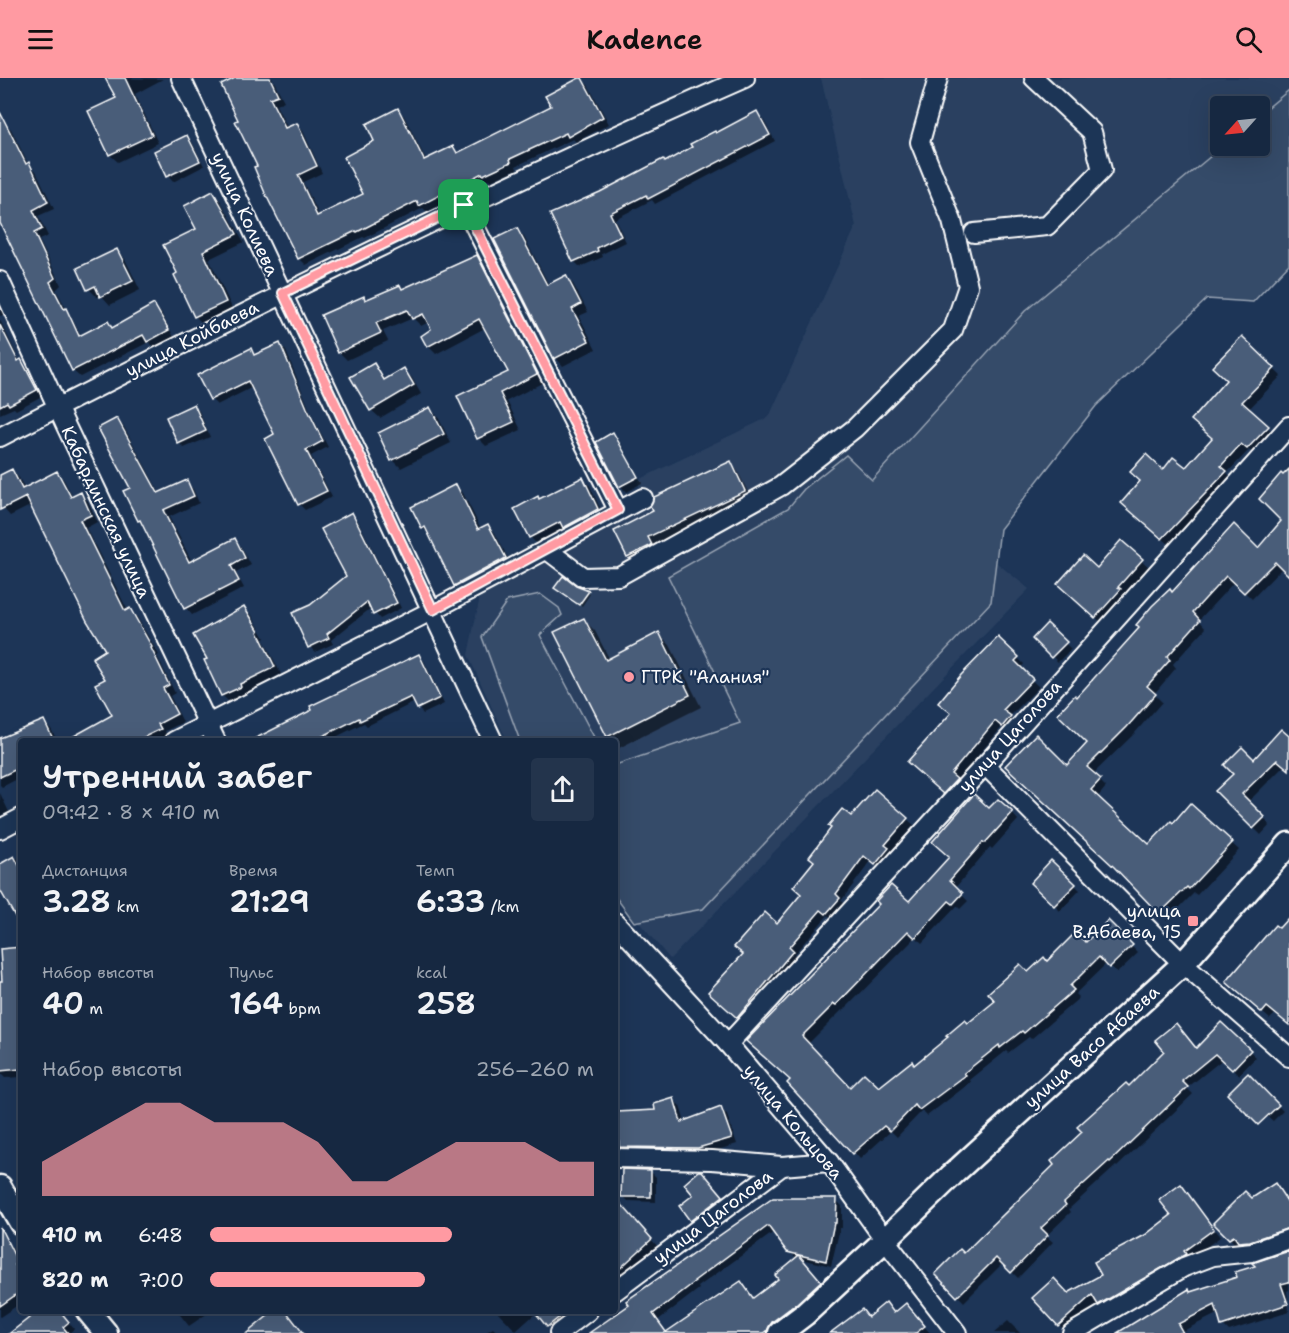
<!DOCTYPE html>
<html lang="ru">
<meta charset="utf-8">
<style>
:root{--surface:#162841;--page:#23344c;--text:#f1f3f6;--muted:#9ea6b1;--line:#35445a;--accent:#ff9aa2}
body{margin:0;font-family:"Shantell Sans",sans-serif;background:var(--page);color:var(--text);height:100vh;display:flex;flex-direction:column;font-size:22px;white-space:nowrap}
*{box-sizing:border-box;margin:0}
p{font-size:20px;color:var(--muted)}
.icon{flex:none;width:33px;height:33px;fill:none;stroke:currentColor;stroke-width:2;stroke-linecap:round;stroke-linejoin:round}
.map{position:relative;flex:1;overflow:hidden}
.drawer{position:absolute;left:18px;top:660px;width:600px;height:576px;display:flex;flex-direction:column;background:var(--surface);border-radius:6px;box-shadow:0 6px 24px #0002,0 0 0 2px var(--line)}
.drawer>*{flex:none}
.needle{width:39px;rotate:243deg}
.tools{position:absolute;left:1210px;top:18px;display:grid;gap:12px}
.tools a{display:grid;place-items:center;width:60px;height:60px;border-radius:6px;background:var(--surface);box-shadow:0 6px 24px #0002,0 0 0 2px var(--line);font-size:30px}
.pin{position:absolute;display:grid;place-items:center;width:51px;height:51px;color:#fff;margin:-26px;border-radius:12px;box-shadow:0 3px 9px #0006}
.round{display:grid;place-items:center;flex:none;width:63px;height:63px;border-radius:6px;background:var(--page)}
.head{display:flex;align-items:center;justify-content:space-between;height:102px;padding:0 24px}
h1{font-size:33px;font-weight:600;line-height:45px}
.stats{display:grid;grid-template-columns:repeat(3,1fr);gap:9px;height:102px;padding:6px 24px}
.stats div{display:grid;align-content:center}
.stats b{font-size:30px;font-weight:600}
.stats small{font-size:16px;font-weight:400}
.stats p{font-size:16px}
.chart{height:168px;padding:12px 24px}
.chart p{display:flex;justify-content:space-between}
.chart svg{width:100%;height:108px;margin-top:6px;fill:var(--accent);opacity:.7}
ul{padding:0 24px;list-style:none;font-size:20px}
li{display:grid;grid-template-columns:96px 72px 1fr;align-items:center;height:45px}
li i{height:15px;border-radius:8px;background:var(--accent)}
header{display:flex;justify-content:space-between;align-items:center;height:78px;padding:0 24px;background:var(--accent);color:#111;font-size:27px;font-weight:600}
.map>svg:first-child{display:block}
.built{fill:#2a4161;fill-rule:evenodd}
.green{fill:#364b69;stroke:#9aa5b4;stroke-width:1.5}
.shadow{fill:#0007}
.building{fill:#4a5d79;stroke:#fff;stroke-width:1.5;fill-rule:evenodd}
.lines{fill:none;stroke-linecap:round;stroke-linejoin:round}
.minor-casing{stroke:#fff;stroke-width:22}
.major-casing{stroke:#fff;stroke-width:27}
.minor{stroke:#1d3557;stroke-width:18}
.major{stroke:#1d3557;stroke-width:22}
.route-casing{stroke:#fff;stroke-width:12}
.route{stroke:#ff9aa2;stroke-width:8}
.poi-dot{fill:#ff9aa2;stroke:#1d3557;stroke-width:2}
.labels{text-anchor:middle;dominant-baseline:central;stroke-width:4.5;stroke-linejoin:round;paint-order:stroke}
.street-label{font-size:18px;fill:#fff;stroke:#1d3557}
.poi-label{font-size:18px;fill:#fff;stroke:#1d3557;text-anchor:start}
</style>
<header><svg class="icon" aria-label="menu" viewBox="0 0 24 24"><path d="M4 6h16M4 12h16M4 18h16"/></svg>Kadence<svg class="icon" aria-label="search" viewBox="0 0 24 24"><circle cx="10" cy="10" r="6"/><path d="M15 15l6 6"/></svg></header>
<div class="map">
<svg width="1289" height="1255" viewBox="0 0 1289 1255">
<rect width="100%" height="100%" fill="#1d3557"/>
<filter id="ink" filterUnits="userSpaceOnUse"><feTurbulence type="fractalNoise" baseFrequency=".0167" numOctaves="2"/><feDisplacementMap in="SourceGraphic" scale="12" xChannelSelector="R" yChannelSelector="G"/><feConvolveMatrix kernelMatrix="1 2 1 2 8 2 1 2 1" color-interpolation-filters="sRGB"/></filter>
<g filter="url(#ink)">
<path class="built" d="M821,0H1289V78L966,460L1029,511L670,881L615,816V663H507L468,577L482,509L608,444L643,431L638,402L769,339L856,148ZM1221,28H1260V68H1221Z"/>
<g class="green">
<polygon points="1289,12 1289,186 1253,224 1207,221 1096,328 1000,451 991,524 703,831 634,844 615,818 615,687 740,645 668,498 788,430 804,411 846,377 872,402 1025,233 1223,68 1260,68 1260,36"/>
<polygon points="540,516 559,530 562,537 540,557 596,663 520,663 482,559 507,523"/>
</g>
<g class="shadow">
<polygon points="107,0 163,1 135,16 158,65 118,84 110,77 118,21"/>
<polygon points="238,0 272,0 284,23 276,27 288,51 297,47 303,53 322,95 303,104 320,139 365,117 376,64 397,32 404,38 426,82 453,70 459,76 553,29 581,1 588,7 609,46 576,64 573,61 516,88 517,91 491,103 489,101 427,134 423,130 365,160 363,159 306,187 299,180 256,90 259,88"/>
<polygon points="757,35 763,41 775,63 655,126 652,122 615,141 626,164 602,176 603,179 580,189 574,183 552,136 665,85"/>
<polygon points="4,45 11,51 28,86 36,93 54,131 38,138 48,158 39,162 61,207 56,212 82,259 107,245 113,251 154,228 161,235 174,259 155,270 149,264 80,299 73,293 0,142 0,47"/>
<polygon points="187,58 192,64 204,88 173,104 168,98 156,74"/>
<polygon points="212,114 220,122 244,164 209,181 233,232 203,246 195,238 199,151"/>
<polygon points="517,151 524,159 549,207 566,199 573,206 588,234 579,238 596,271 563,288 556,280 496,162"/>
<polygon points="117,173 125,181 140,212 110,227 101,217 97,219 89,211"/>
<polygon points="476,179 484,187 544,304 507,323 521,352 486,368 478,360 459,318 510,295 485,250 436,276 428,268 423,258 433,252 429,244 421,248 413,240 383,253 388,263 347,282 339,274 363,220 367,223 400,208 404,212"/>
<polygon points="0,225 5,236 0,238"/>
<polygon points="0,242 20,284 27,290 42,318 16,332 14,330 0,336"/>
<polygon points="1242,260 1281,298 1248,332 1275,356 1255,377 1249,372 1227,395 1233,401 1170,467 1130,432 1163,394 1186,391 1213,361 1228,302"/>
<polygon points="280,267 286,273 312,338 328,369 311,378 332,419 305,432 299,426 276,357 253,309 217,327 211,321 250,272 256,277"/>
<polygon points="374,287 386,302 404,292 412,300 421,316 380,340 371,332"/>
<polygon points="194,328 199,333 210,359 184,370 179,365"/>
<polygon points="430,330 438,339 451,365 401,390 393,382"/>
<polygon points="117,342 124,349 160,416 186,404 193,411 199,425 169,439 192,484 234,462 241,469 251,487 236,495 244,510 192,537 186,530 145,449 139,443"/>
<polygon points="613,356 618,361 642,405 626,414 621,408 598,364"/>
<polygon points="730,385 737,392 751,420 654,466 658,474 636,486 629,479 616,454 655,434"/>
<polygon points="1289,389 1289,496 1282,490 1252,521 1234,504 1199,542 1206,550 1173,586 1176,590 1154,616 1162,624 1134,656 1093,696 1106,709 1097,720 1149,768 1173,747 1190,728 1239,772 1197,817 1194,815 1167,842 1120,793 1068,689 1089,665 1077,621 1172,516 1258,472 1283,443 1261,421"/>
<polygon points="12,392 19,400 25,411 57,395 64,402 73,420 81,416 88,423 97,444 86,450 128,533 129,532 137,539 159,577 157,578 175,615 170,618 183,644 165,653 167,658 158,663 68,663 114,638 107,601 107,572 32,427 10,438 3,430 0,425 0,399"/>
<polygon points="583,401 590,408 604,439 537,466 530,459 540,423"/>
<polygon points="456,408 463,415 481,451 488,447 495,455 512,488 463,514 455,507 430,457 423,450"/>
<polygon points="352,436 357,441 401,530 380,541 371,530 331,562 333,566 315,574 310,569 311,528 348,499"/>
<polygon points="1141,482 1149,489 1124,517 1127,520 1103,546 1067,513"/>
<polygon points="575,509 590,516 582,528 559,512"/>
<polygon points="244,530 251,536 265,560 263,561 281,596 229,624 222,617"/>
<polygon points="584,542 595,553 610,582 659,556 670,567 701,629 619,670 615,663 608,659"/>
<polygon points="1047,547 1071,571 1058,584 1034,561"/>
<polygon points="998,561 1024,586 1020,591 1039,609 1009,639 1016,646 1009,654 1002,649 957,703 962,708 950,722 915,690 952,636 946,631"/>
<polygon points="418,578 424,583 444,626 423,636 415,624 367,648 364,645 328,663 251,663"/>
<polygon points="44,644 51,651 57,663 21,663 21,699 2,709 0,707 0,662"/>
<polygon points="1289,660 1289,691 1285,687 1248,724 1270,747 1261,757 1217,713 1254,683"/>
<polygon points="0,715 9,734 0,738"/>
<polygon points="990,732 1012,735 1018,742 992,771 990,769 955,810 968,823 960,831 957,828 922,865 916,859 843,933 842,932 808,966 851,1011 879,1011 915,988 968,947 1028,896 1086,866 1108,844 1138,875 1117,895 1107,885 1075,916 1079,920 1031,961 1029,959 1008,975 1006,973 970,1002 971,1004 927,1038 922,1033 897,1059 891,1053 860,1081 791,1003 754,970 909,826"/>
<polygon points="851,740 907,741 914,747 891,774 894,777 882,792 871,783 841,823 845,827 833,842 828,837 794,876 798,880 744,945 717,920 803,817"/>
<polygon points="21,779 21,844 0,809 0,787"/>
<polygon points="1051,784 1080,812 1060,833 1032,805"/>
<polygon points="1289,841 1289,947 1275,936 1270,941 1235,911"/>
<polygon points="21,871 21,999 5,1000 0,995 0,904 3,904 0,873"/>
<polygon points="1221,946 1256,979 1239,997 1223,981 1187,1010 1193,1016 1117,1089 1116,1088 1069,1131 1071,1134 1046,1158 1053,1164 1018,1200 1003,1185 964,1224 937,1196 964,1177 1056,1087 1130,1010 1197,971"/>
<polygon points="1248,998 1283,1033 1273,1043 1256,1029"/>
<polygon points="674,1022 680,1028 685,1044 720,1031 727,1037 737,1066 705,1076 615,1077 615,1039 657,1033"/>
<polygon points="650,1093 656,1099 656,1124 628,1123 623,1118"/>
<polygon points="707,1099 726,1123 696,1146 691,1142 695,1117"/>
<polygon points="1275,1107 1289,1123 1289,1160 1238,1169 1215,1145"/>
<polygon points="1181,1108 1220,1159 1191,1180 1107,1233 1099,1225 1066,1254 1059,1247 1068,1217 1103,1198 1146,1159 1173,1138"/>
<polygon points="774,1121 836,1122 842,1128 842,1150 840,1150 831,1188 801,1181 826,1209 775,1255 683,1255 741,1205 754,1221 781,1201 797,1180 788,1173 774,1154 698,1209 699,1211 657,1243 666,1255 591,1255"/>
<polygon points="615,1123 623,1130 658,1169 615,1208"/>
<polygon points="6,1163 13,1171 21,1186 21,1225 0,1239 0,1166"/>
<polygon points="1289,1174 1289,1212 1287,1213 1289,1234 1229,1253 1223,1247 1219,1235 1183,1253 1184,1255 1120,1255 1119,1253 1190,1215 1239,1200 1258,1189"/>
<polygon points="40,1233 60,1233 74,1251 69,1255 13,1255"/>
<polygon points="177,1233 211,1233 189,1248"/>
<polygon points="497,1233 583,1233 555,1255 537,1234 516,1253"/>
<polygon points="892,1233 895,1236 912,1234 930,1255 834,1255 869,1240"/>
<polygon points="1008,1243 1020,1255 994,1255"/>
<polygon points="493,1250 498,1255 485,1255"/>
</g>
<g class="building">
<polygon points="105,0 125,0 152,57 109,77 88,33 116,20"/>
<polygon points="235,0 270,0 278,17 270,20 285,50 297,45 317,88 298,97 317,138 363,116 344,79 374,63 366,46 398,30 424,82 453,68 457,75 551,28 545,18 579,0 582,0 603,39 568,59 566,55 510,81 511,84 483,97 482,95 419,128 417,123 357,154 356,153 298,181 265,115 254,89 257,88 235,43 238,42 221,7"/>
<polygon points="757,33 770,57 648,121 646,117 610,135 621,158 597,170 598,173 573,184 550,136 600,114 663,81 665,84 692,69 690,66 715,53 716,55"/>
<polygon points="0,34 26,86 29,84 48,124 33,132 42,151 34,155 55,200 50,204 64,231 66,230 79,258 108,243 112,250 154,226 169,252 147,264 143,257 72,293 0,145"/>
<polygon points="187,57 200,83 166,99 154,73"/>
<polygon points="213,113 237,156 203,173 226,224 194,239 174,197 177,195 163,167 196,151 184,128"/>
<polygon points="517,150 547,207 566,197 581,226 572,231 589,263 554,281 494,161"/>
<polygon points="117,171 133,203 100,219 95,208 87,212 77,190"/>
<polygon points="477,177 537,296 500,315 514,344 477,361 457,318 508,294 479,241 427,269 421,258 431,251 423,236 412,241 407,232 376,245 381,255 338,275 321,237 364,218 365,222 400,207 402,211"/>
<polygon points="0,247 18,283 21,281 37,312 9,327 7,324 0,328"/>
<polygon points="1242,258 1275,290 1242,324 1269,348 1247,371 1241,366 1221,388 1227,393 1162,461 1121,425 1140,403 1130,394 1146,376 1163,392 1173,379 1186,389 1212,360 1191,342 1226,302 1212,289"/>
<polygon points="280,265 307,330 323,363 306,372 327,413 298,427 265,361 274,356 248,303 210,322 197,297 251,270 254,277"/>
<polygon points="374,285 384,302 404,290 414,307 370,333 350,299"/>
<polygon points="194,326 206,353 178,366 166,339"/>
<polygon points="430,329 444,356 391,383 378,355"/>
<polygon points="117,340 158,415 187,402 194,418 163,432 189,484 235,460 245,480 231,488 239,503 184,531 140,442 138,443 123,413 130,410 98,350"/>
<polygon points="613,354 638,399 619,409 596,364"/>
<polygon points="731,383 745,413 648,459 652,467 627,479 614,453 653,433 650,428 654,419"/>
<polygon points="12,391 22,411 57,393 71,419 81,414 91,437 80,442 125,533 130,530 152,569 151,570 169,607 163,610 177,636 158,646 161,651 136,663 65,663 112,637 95,606 105,601 92,580 105,572 87,543 26,419 0,432 0,397"/>
<polygon points="1289,391 1289,498 1275,484 1244,515 1226,498 1193,534 1200,542 1167,579 1170,582 1147,608 1156,616 1127,649 1087,689 1101,701 1091,712 1149,766 1171,743 1173,745 1190,725 1233,764 1189,811 1187,809 1159,836 1114,789 1005,688 1036,656 1067,687 1087,665 1057,636 1075,617 1077,619 1139,550 1136,547 1152,528 1170,511 1172,514 1234,446 1258,470 1281,443 1259,421 1281,395 1283,397"/>
<polygon points="583,399 598,431 563,450 560,444 529,460 514,431 538,418 539,421"/>
<polygon points="456,406 478,451 488,446 506,480 454,508 425,449 422,451 411,429"/>
<polygon points="352,434 397,525 373,537 367,524 327,556 329,560 308,570 292,535 310,527 346,498 321,451"/>
<polygon points="1121,462 1143,481 1118,509 1121,511 1095,540 1057,506 1083,477 1097,490"/>
<polygon points="563,498 576,508 589,513 579,527 554,510"/>
<polygon points="244,528 259,553 258,554 275,589 240,606 241,609 221,618 204,582 207,581 193,557"/>
<polygon points="584,540 606,582 659,554 690,617 607,659 554,554"/>
<polygon points="1047,545 1067,564 1051,580 1032,561"/>
<polygon points="998,559 1019,579 1015,583 1033,601 1003,632 1011,638 1002,649 995,643 951,696 957,701 943,716 907,684 951,635 938,625 961,597"/>
<polygon points="419,576 440,620 417,631 411,619 360,643 359,640 313,663 250,663 312,632 310,628"/>
<polygon points="44,642 54,663 21,663 21,689 0,699 0,660"/>
<polygon points="1281,651 1289,658 1289,692 1277,682 1242,716 1265,739 1253,751 1215,713 1233,696 1224,687 1242,669 1254,681"/>
<polygon points="875,711 908,740 885,767 889,770 875,787 864,778 836,816 840,820 826,836 821,832 789,869 793,873 737,940 708,914 743,876 734,869 765,834 777,845 801,816 793,809 814,783 809,779 831,750 828,748 842,731 851,738"/>
<polygon points="974,716 989,730 998,721 1013,734 985,765 983,764 950,802 963,815 953,826 949,823 915,860 908,853 836,927 834,926 802,958 850,1009 864,995 879,1009 912,983 914,987 948,959 946,958 965,942 968,945 995,923 988,915 1020,886 1028,894 1044,879 1047,883 1076,854 1086,864 1108,842 1133,867 1109,890 1099,879 1070,908 1074,912 1024,955 1022,953 1000,970 999,967 964,995 966,997 919,1032 915,1027 890,1053 884,1048 852,1076 787,1005 790,1002 746,963 879,826 876,823 891,807 909,823 949,779 932,764"/>
<polygon points="14,778 21,791 21,849 0,812 0,786"/>
<polygon points="1051,782 1076,806 1054,828 1030,805"/>
<polygon points="1289,839 1289,947 1267,929 1262,935 1226,904 1275,847 1279,850"/>
<polygon points="21,869 21,991 0,993 0,903 2,903 0,871"/>
<polygon points="1221,944 1251,972 1232,992 1215,976 1182,1003 1188,1009 1110,1084 1109,1083 1064,1124 1066,1127 1041,1150 1048,1157 1011,1195 996,1180 957,1219 935,1196 960,1171 964,1175 1054,1087 1051,1083 1082,1054 1077,1049 1126,1005 1129,1008 1164,973 1155,962 1176,945 1196,970"/>
<polygon points="1248,995 1279,1027 1258,1047 1227,1016"/>
<polygon points="674,1020 681,1044 721,1029 732,1060 698,1070 619,1069 617,1034 655,1032 654,1026"/>
<polygon points="622,1091 651,1092 651,1119 621,1119"/>
<polygon points="699,1093 702,1093 723,1118 690,1143 679,1128 693,1117 684,1106"/>
<polygon points="1275,1105 1289,1126 1289,1150 1250,1163 1238,1164 1234,1158 1229,1161 1213,1145 1245,1113 1252,1120"/>
<polygon points="1181,1106 1214,1151 1184,1173 1186,1176 1098,1227 1092,1217 1058,1248 1032,1220 1054,1200 1068,1215 1101,1197 1094,1184 1145,1157 1171,1137 1159,1122"/>
<polygon points="615,1119 652,1161 615,1195"/>
<path d="M773,1120H837L836,1145H834L826,1183L799,1177L821,1203L797,1225L772,1244L767,1253L764,1255H589L629,1227L626,1223ZM768,1148L787,1174L799,1177L775,1197L778,1201L753,1220L741,1203L666,1254L653,1236L695,1204L694,1203Z"/>
<polygon points="0,1149 18,1185 15,1187 21,1196 21,1213 0,1228"/>
<polygon points="1289,1173 1289,1204 1281,1206 1288,1226 1221,1248 1215,1227 1178,1246 1183,1255 1117,1255 1189,1211 1190,1214 1237,1199 1235,1194 1255,1188 1252,1185"/>
<polygon points="886,1224 894,1235 906,1225 925,1248 916,1255 830,1255 862,1231 868,1239"/>
<polygon points="38,1233 60,1233 69,1244 63,1249 68,1255 10,1255"/>
<polygon points="274,1233 286,1233 303,1255 247,1255"/>
<polygon points="534,1233 567,1233 547,1249"/>
</g>
<g class="lines">
<g class="minor-casing">
<g id="minor">
<polyline points="181,0 493,663"/>
<polyline points="464,127 618,432"/>
<polyline points="974,155 1047,148 1102,92 1092,54 1034,0"/>
<polyline points="0,203 65,346 216,663"/>
<path d="M0,359C245,233 492,111 745,0"/>
<polyline points="546,471 583,499 619,498 781,408 855,350 953,252 968,208 952,143 920,64 938,0"/>
<polyline points="174,663 433,532 643,420"/>
<polyline points="985,687 1183,886 1289,979"/>
<polyline points="0,751 21,740"/>
<polyline points="615,844 728,966 829,1084 885,1162 957,1255"/>
<polyline points="728,966 985,687 1289,348"/>
<polyline points="615,1080 712,1082 782,1088 829,1084"/>
<polyline points="615,1213 782,1088"/>
<polyline points="559,1255 588,1233"/>
<polyline points="1072,1255 1184,1189 1213,1178 1252,1174 1289,1161"/>
</g>
</g>
<g class="major-casing">
<g id="major">
<polyline points="0,1109 21,1145"/>
<polyline points="88,1233 106,1255"/>
<polyline points="780,1255 805,1236 885,1162 952,1097 1183,886 1289,766"/>
</g>
</g>
<use href="#minor" class="minor"/>
<use href="#major" class="major"/>
</g>
</g>
<g class="lines" filter="url(#ink)">
<g class="route-casing">
<polygon id="route" points="464,127 618,432 433,532 283,215"/>
</g>
<use href="#route" class="route"/>
</g>
<g class="poi-dot">
<circle cx="629" cy="599" r="6"/>
<rect x="1187" y="837" width="12" height="12" rx="3"/>
</g>
<g class="labels">
<g class="street-label">
<text transform="translate(245 136) rotate(65)">улица Колиева</text>
<text transform="translate(192 261) rotate(-27)">улица Койбаева</text>
<text transform="translate(106 434) rotate(65)">Кабардинская улица</text>
<text transform="translate(1010 658) rotate(-48)">улица Цаголова</text>
<text transform="translate(1092 969) rotate(-42)">улица Васо Абаева</text>
<text transform="translate(793 1044) rotate(50)">улица Кольцова</text>
<text transform="translate(713 1139) rotate(-37)">улица Цаголова</text>
</g>
<g class="poi-label">
<text x="641" y="599">ГТРК "Алания"</text>
<text x="1181" y="833" text-anchor="end">улица<tspan x="1181" dy="21">В.Абаева, 15</tspan></text>
</g>
</g>
</svg>
<div class="tools">
<a><svg class="needle" viewBox="-14 -14 28 28"><path d="M0-13l5 13h-10z" fill="#e53935"/><path d="M0 13l5-13h-10z" fill="#9ea6b1"/></svg></a>
</div>
<div class="pin" style="left:464px;top:127px;background:#1e9e55"><svg class="icon" aria-label="arrive" viewBox="0 0 24 24"><path d="M6 21V4h12l-3 4 3 4H6"/></svg></div>
<section class="drawer">
<div class="head"><div><h1>Утренний забег</h1><p>09:42 · 8 × 410 m</p></div><a class="round"><svg class="icon" aria-label="share" viewBox="0 0 24 24"><path d="M12 15V3M7 8l5-5 5 5M5 13v7h14v-7"/></svg></a></div>
<div class="stats">
<div><p>Дистанция</p><b>3.28<small> km</small></b></div>
<div><p>Время</p><b>21:29</b></div>
<div><p>Темп</p><b>6:33<small> /km</small></b></div>
</div>
<div class="stats">
<div><p>Набор высоты</p><b>40<small> m</small></b></div>
<div><p>Пульс</p><b>164<small> bpm</small></b></div>
<div><p>kcal</p><b>258</b></div>
</div>
<div class="chart"><p><span>Набор высоты</span>256–260 m</p>
<svg viewBox="0 0 160 44" preserveAspectRatio="none"><path d="M0 44V30L10 22L20 14L30 6L40 6L50 14L60 14L70 14L80 22L90 38L100 38L110 30L120 22L130 22L140 22L150 30L160 30V44z"/></svg>
</div>
<ul>
<li><b>410 m</b>6:48<i style="width:63%"></i></li>
<li><b>820 m</b>7:00<i style="width:56%"></i></li>
</ul>
</section>
</div>
